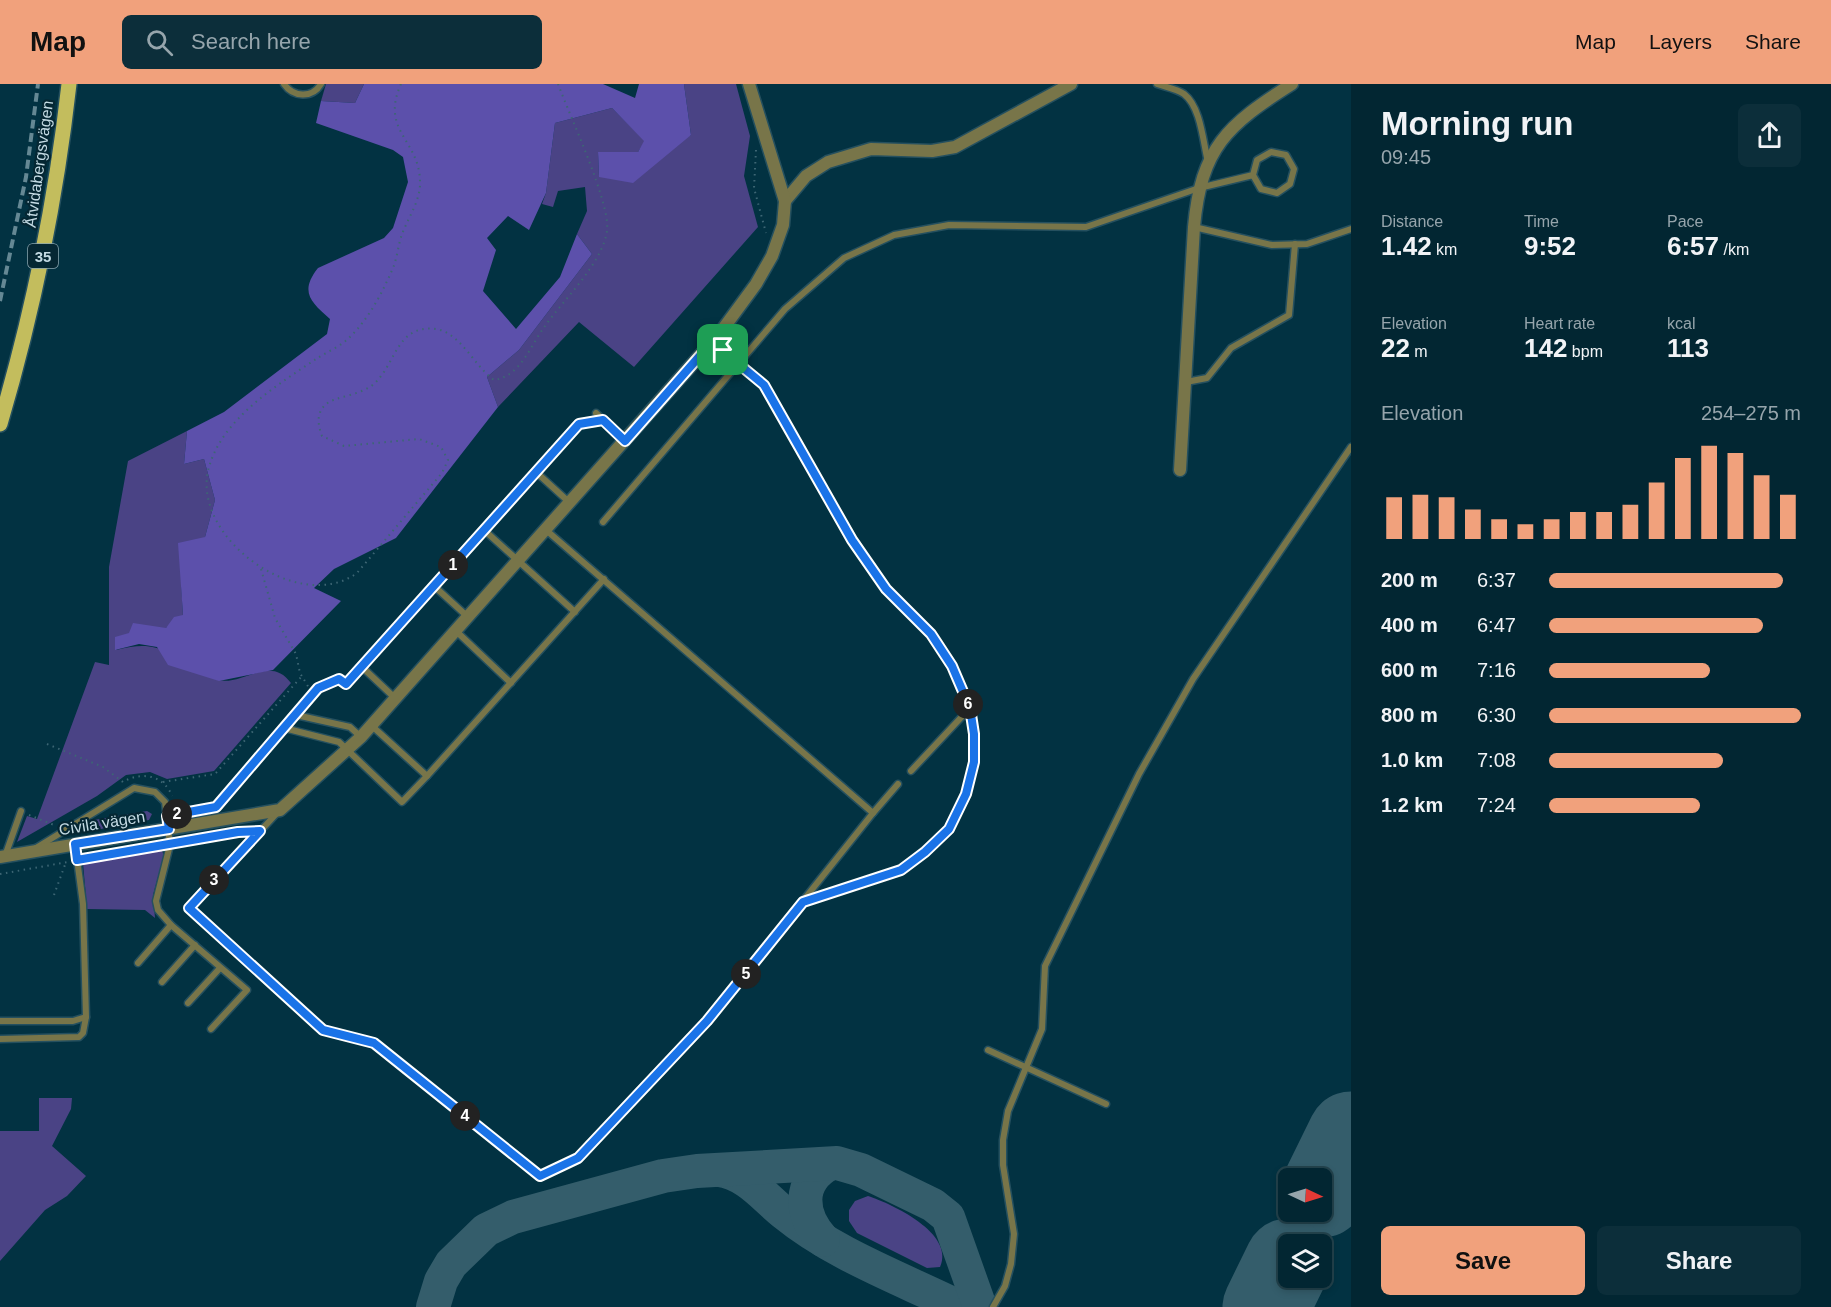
<!DOCTYPE html>
<meta charset="utf-8">
<style>
:root{--surface:#022632;--page:#0c2e3a;--text:#f1f3f6;--muted:#96a5ac;--line:#23434d;--accent:#f1a17c}
body{margin:0;font-family:Arial,sans-serif;background:var(--page);color:var(--text);height:100vh;display:flex;flex-direction:column;font-size:22px;white-space:nowrap}
*{box-sizing:border-box;margin:0}
p{font-size:20px;color:var(--muted)}
.icon{flex:none;width:33px;height:33px;fill:none;stroke:currentColor;stroke-width:2;stroke-linecap:round;stroke-linejoin:round}
.map{position:relative;flex:1;overflow:hidden}
.side{display:flex;flex-direction:column;background:var(--surface);width:480px}
.side>*{flex:none}
.needle{width:39px;rotate:94deg}
.fabs{position:absolute;left:1278px;top:1084px;display:grid;gap:12px}
.fabs a{display:grid;place-items:center;width:54px;height:54px;border-radius:9px;background:var(--surface);box-shadow:0 3px 9px #0003,0 0 0 2px var(--line);font-size:30px}
.pin{position:absolute;display:grid;place-items:center;width:51px;height:51px;color:#fff;margin:-26px;border-radius:12px;box-shadow:0 3px 9px #0006}
.km{position:absolute;width:30px;height:30px;margin:-15px;border-radius:50%;background:#222;color:#fff;font-size:16px;line-height:30px;text-align:center}
.round{display:grid;place-items:center;flex:none;width:63px;height:63px;border-radius:9px;background:var(--page)}
.overview{display:flex;align-items:center;justify-content:space-between;height:102px;padding:0 30px}
h1{font-size:33px;font-weight:800;line-height:45px}
.figures{display:grid;grid-template-columns:repeat(3,1fr);gap:9px;height:102px;padding:6px 30px}
.figures div{display:grid;align-content:center}
.figures b{font-size:26px;font-weight:800}
.figures small{font-size:16px;font-weight:400}
.figures p{font-size:16px}
.chart{height:168px;padding:12px 30px}
.chart p{display:flex;justify-content:space-between}
.chart svg{width:100%;height:108px;margin-top:6px;stroke:var(--accent);stroke-width:6}
.cta{display:flex;gap:12px;margin-top:auto;padding:12px 30px}
.cta a{flex:1;height:69px;border-radius:9px;background:var(--accent);color:#111;font-size:24px;font-weight:800;line-height:69px;text-align:center}
.cta a+a{background:var(--page);color:var(--text)}
ul{padding:0 30px;list-style:none;font-size:20px}
li{display:grid;grid-template-columns:96px 72px 1fr;align-items:center;height:45px}
li i{height:15px;border-radius:8px;background:var(--accent)}
header{display:flex;align-items:center;gap:36px;box-sizing:border-box;height:84px;padding:0 30px;background:var(--accent);color:#111}
header strong{font-size:28px}
nav{display:flex;gap:33px;margin-inline-start:auto;font-size:21px}
.search{width:420px;height:54px;background:var(--page);display:flex;align-items:center;gap:15px;box-sizing:border-box;padding:0 21px;border-radius:9px;color:var(--muted);font-size:22px}
main{display:flex;flex:1;min-height:0}
.map>svg:first-child{display:block}
.green{fill:#4a4385}
.forest{fill:#5c50ab}
.lines{fill:none;stroke-linecap:round;stroke-linejoin:round}
.taxiway{stroke:#345d6b;stroke-width:34}
.runway{stroke:#345d6b;stroke-width:87}
.lane-casing{stroke:#25505f;stroke-width:9}
.street-casing{stroke:#25505f;stroke-width:15}
.primary-casing{stroke:#25505f;stroke-width:18}
.path{stroke:#3d6674;stroke-width:2;stroke-dasharray:1.5 4.5;stroke-linecap:butt}
.lane{stroke:#787549;stroke-width:6}
.street{stroke:#787549;stroke-width:12}
.primary{stroke:#c3bd5d;stroke-width:15}
.rail{stroke:#658894;stroke-width:4;stroke-dasharray:9 4.5;stroke-linecap:butt}
.route-casing{stroke:#fff;stroke-width:12}
.route{stroke:#1a73e8;stroke-width:8}
.labels{text-anchor:middle;dominant-baseline:central;stroke-width:4.5;stroke-linejoin:round;paint-order:stroke}
.shield{fill:#052733;stroke:#8ba5af;stroke-width:1.5}
.shield-label{font-size:15px;font-weight:bold;fill:#c4dbe4}
.street-label{font-size:16px;fill:#c4dbe4;stroke:#052733}
</style>
<header>
<strong>Map</strong>
<div class="search"><svg class="icon" aria-label="search" viewBox="0 0 24 24"><circle cx="10" cy="10" r="6"/><path d="M15 15l6 6"/></svg>Search here</div>
<nav><a>Map</a><a>Layers</a><a>Share</a></nav>
</header>
<main>
<div class="map">
<svg width="1351" height="1223" viewBox="0 0 1351 1223">
<rect width="100%" height="100%" fill="#023242"/>
<g class="green">
<polygon points="326,0 364,0 355,19 321,17"/>
<polygon points="684,0 736,0 750,52 744,92 758,143 634,283 579,238 498,323 487,293 519,266 592,170 577,150 587,127 585,103 558,107 553,123 542,120 546,109 555,39 612,24 645,57 638,68 598,68 599,92 691,51"/>
<path d="M187,347L184,380L204,375L215,416L205,453L181,497L183,532L166,544L130,549L116,566C155,556 164,566 198,585C204,588 211,594 218,596C243,602 270,570 291,599L214,687L167,695L150,688L126,691L97,712L17,758L27,732L37,735L95,578L109,581V483L128,377Z"/>
<polygon points="147,727 152,730 149,736 90,747 84,745 88,737"/>
<polygon points="156,766 162,767 164,771 153,811 155,834 145,826 87,825 83,779"/>
<polygon points="39,1014 72,1014 71,1025 52,1062 86,1092 67,1112 45,1126 0,1177 0,1047 39,1047"/>
<path d="M868,1112C892,1120 955,1149 940,1183L927,1184L857,1149L849,1137V1126L855,1117Z"/>
</g>
<path class="forest" d="M364,0H603L635,14L639,0H684L691,51L633,99L599,93L598,68H638L644,57L612,24L555,39L546,109L529,146L508,132L487,154L496,166L483,207L516,245L560,193L577,150L592,170L519,266L487,293L498,323L396,454L334,485L314,504L341,517L273,586L219,597L168,581L157,563L139,560L115,566V553L129,549L133,539L166,544L174,533L183,531L178,459L205,453L215,416L204,375L184,380L187,347L224,328L327,250L330,235C311,218 299,208 318,184L384,154L393,144L408,98L403,73L393,66L316,39L321,17L355,19Z"/>
<g class="lines">
<g class="taxiway">
<path d="M719,1086C747,1090 763,1112 784,1129C834,1170 900,1194 959,1223"/>
<path d="M823,1156C800,1131 797,1098 829,1080"/>
<polyline points="433,1223 441,1197 451,1180 486,1146 513,1133 663,1092 697,1087 837,1079 861,1086 933,1121 948,1133 980,1223"/>
</g>
<g class="runway">
<polyline points="1322,1110 1351,1051"/>
<polyline points="1266,1223 1288,1178"/>
</g>
<g class="lane-casing">
<g id="lane">
<path d="M284,0C293,13 312,15 321,0"/>
<path d="M1157,0C1166,3 1177,5 1184,10C1201,23 1203,58 1208,78"/>
<polyline points="1194,143 1272,161 1307,160 1351,145"/>
<polyline points="712,258 763,301 853,455 886,505 931,550 952,582 970,624 974,650 974,678 966,710 949,745 901,786 803,818"/>
<polyline points="1186,298 1207,294 1231,264 1289,231 1295,160"/>
<polyline points="596,329 624,356"/>
<polyline points="536,388 570,419"/>
<polyline points="603,438 785,225 844,174 894,151 949,141 1086,143 1199,104 1253,91 1261,105 1277,109 1290,100 1294,85 1286,71 1271,68 1257,76 1253,91"/>
<polyline points="484,446 575,528"/>
<polyline points="434,502 468,533"/>
<polyline points="456,547 511,599"/>
<polyline points="362,583 396,615"/>
<polyline points="296,631 350,643 361,653"/>
<polyline points="372,642 427,692 604,495"/>
<polyline points="284,644 339,658 402,718 427,692"/>
<polyline points="911,687 970,624"/>
<polyline points="277,729 189,824 323,946 374,959 539,1092 578,1074 707,937 873,729 546,446"/>
<polyline points="873,729 898,700"/>
<polyline points="167,732 216,723 318,605"/>
<polyline points="36,764 134,704 155,708 165,718 170,761 156,817 158,826 171,841 247,906 211,945"/>
<polyline points="5,772 21,727"/>
<polyline points="138,879 171,841"/>
<polyline points="162,898 195,861"/>
<polyline points="188,919 220,884"/>
<polyline points="0,937 73,937 86,933"/>
<polyline points="0,955 79,953 83,949 86,933 83,820 75,760"/>
<polyline points="988,966 1106,1020"/>
<polyline points="993,1223 1005,1202 1011,1180 1014,1150 1003,1081 1003,1056 1008,1027 1042,945 1045,882 1139,690 1193,595 1351,363"/>
</g>
</g>
<g class="street-casing">
<g id="street">
<polyline points="785,117 806,92 828,78 871,65 932,67 955,63 1071,0"/>
<path d="M1180,386L1194,143C1201,64 1227,41 1292,0"/>
<polyline points="0,773 280,726 361,653 720,249 756,200 772,172 783,141 785,117 749,0"/>
</g>
</g>
<g class="primary-casing">
<path id="primary" d="M0,340C33,228 56,116 69,0"/>
</g>
<g class="path">
<path d="M401,0C380,47 419,55 420,97C421,117 407,135 401,153C398,163 397,174 393,184C382,209 370,233 350,253C341,262 327,268 316,275C276,302 223,334 209,383C189,452 298,532 357,489L442,389L448,376L441,363L419,355L344,362L322,352C318,341 316,330 325,321C334,312 361,312 375,299C396,279 397,240 436,245C461,249 474,282 494,296C521,292 530,262 545,242C564,215 602,180 607,147C611,120 569,30 558,0"/>
<polyline points="756,66 754,104 766,149"/>
<polyline points="541,382 579,340 591,338"/>
<polyline points="489,440 529,395"/>
<polyline points="261,485 275,534 296,570 300,589 309,604"/>
<polyline points="439,496 477,453"/>
<polyline points="367,577 427,509"/>
<polyline points="327,600 339,595 346,600 355,590"/>
<path d="M47,660L103,683L123,698C141,687 164,691 172,712"/>
<polyline points="163,698 215,690 302,592"/>
<polyline points="29,731 54,741"/>
<polyline points="180,759 248,747"/>
<polyline points="85,775 160,762"/>
<polyline points="0,790 68,778"/>
<polyline points="54,811 66,778"/>
</g>
<use href="#lane" class="lane"/>
<use href="#street" class="street"/>
<use href="#primary" class="primary"/>
<polyline class="rail" points="0,217 26,93 38,0"/>
</g>
<g class="lines">
<g class="route-casing">
<polygon id="route" points="712,258 764,301 852,456 886,505 931,550 952,582 970,624 974,650 974,678 966,710 949,745 925,768 901,786 803,818 707,937 578,1074 540,1092 374,959 323,946 189,824 260,747 238,748 77,776 75,760 169,745 167,732 216,723 318,604 339,595 346,600 579,340 603,336 625,357"/>
</g>
<use href="#route" class="route"/>
</g>
<g class="labels">
<rect class="shield" x="28" y="160" width="30" height="24" rx="4.5"/>
<g class="shield-label">
<text x="43" y="172">35</text>
</g>
<g class="street-label">
<text transform="translate(39 80) rotate(-82)">Åtvidabergsvägen</text>
<text transform="translate(102 739) rotate(-9)">Civila vägen</text>
</g>
</g>
</svg>
<div class="fabs">
<a><svg class="needle" viewBox="-14 -14 28 28"><path d="M0-13l5 13h-10z" fill="#e53935"/><path d="M0 13l5-13h-10z" fill="#96a5ac"/></svg></a>
<a><svg class="icon" aria-label="layers" viewBox="0 0 24 24"><path d="M12 4l9 5-9 5-9-5zM3 14l9 5 9-5"/></svg></a>
</div>
<div class="pin" style="left:723px;top:266px;background:#1e9e55"><svg class="icon" aria-label="arrive" viewBox="0 0 24 24"><path d="M6 21V4h12l-3 4 3 4H6"/></svg></div>
<b class="km" style="left:453px;top:481px">1</b>
<b class="km" style="left:177px;top:730px">2</b>
<b class="km" style="left:214px;top:796px">3</b>
<b class="km" style="left:465px;top:1032px">4</b>
<b class="km" style="left:746px;top:890px">5</b>
<b class="km" style="left:968px;top:620px">6</b>
</div>
<section class="side">
<div class="overview"><div><h1>Morning run</h1><p>09:45</p></div><a class="round"><svg class="icon" aria-label="share" viewBox="0 0 24 24"><path d="M12 15V3M7 8l5-5 5 5M5 13v7h14v-7"/></svg></a></div>
<div class="figures">
<div><p>Distance</p><b>1.42<small> km</small></b></div>
<div><p>Time</p><b>9:52</b></div>
<div><p>Pace</p><b>6:57<small> /km</small></b></div>
</div>
<div class="figures">
<div><p>Elevation</p><b>22<small> m</small></b></div>
<div><p>Heart rate</p><b>142<small> bpm</small></b></div>
<div><p>kcal</p><b>113</b></div>
</div>
<div class="chart"><p><span>Elevation</span>254–275 m</p>
<svg viewBox="0 0 160 44" preserveAspectRatio="none"><path d="M5 44V27M15 44V26M25 44V27M35 44V32M45 44V36M55 44V38M65 44V36M75 44V33M85 44V33M95 44V30M105 44V21M115 44V11M125 44V6M135 44V9M145 44V18M155 44V26"/></svg>
</div>
<ul>
<li><b>200 m</b>6:37<i style="width:93%"></i></li>
<li><b>400 m</b>6:47<i style="width:85%"></i></li>
<li><b>600 m</b>7:16<i style="width:64%"></i></li>
<li><b>800 m</b>6:30<i style="width:100%"></i></li>
<li><b>1.0 km</b>7:08<i style="width:69%"></i></li>
<li><b>1.2 km</b>7:24<i style="width:60%"></i></li>
</ul>
<div class="cta"><a>Save</a><a>Share</a></div>
</section>
</main>
